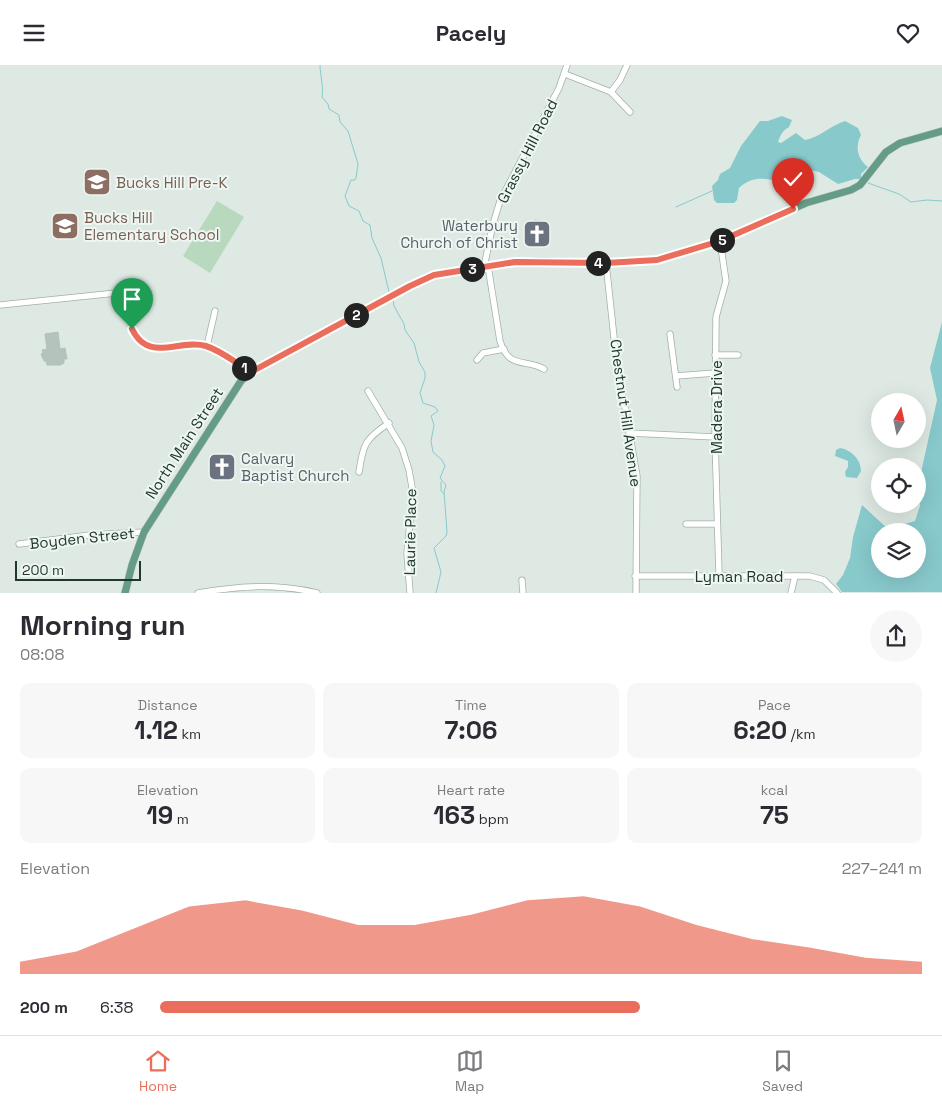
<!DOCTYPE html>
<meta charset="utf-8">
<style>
:root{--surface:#fff;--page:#f7f7f7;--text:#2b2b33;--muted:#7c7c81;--line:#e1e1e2;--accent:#ea6e5b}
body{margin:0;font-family:"Space Grotesk",sans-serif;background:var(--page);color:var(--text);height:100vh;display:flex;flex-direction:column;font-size:19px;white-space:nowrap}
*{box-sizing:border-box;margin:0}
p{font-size:16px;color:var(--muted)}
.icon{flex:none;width:28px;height:28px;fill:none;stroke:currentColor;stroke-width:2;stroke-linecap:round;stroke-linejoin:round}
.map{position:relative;height:528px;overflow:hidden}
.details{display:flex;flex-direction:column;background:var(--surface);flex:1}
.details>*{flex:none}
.needle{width:32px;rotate:9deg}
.tools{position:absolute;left:871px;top:328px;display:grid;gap:10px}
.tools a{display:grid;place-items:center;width:55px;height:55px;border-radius:50%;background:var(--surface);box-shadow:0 5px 20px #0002;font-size:25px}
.scale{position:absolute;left:15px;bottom:12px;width:126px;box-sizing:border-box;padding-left:5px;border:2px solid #20372f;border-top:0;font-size:14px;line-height:18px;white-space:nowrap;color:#20372f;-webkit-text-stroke:4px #eef6f1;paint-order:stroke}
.pin{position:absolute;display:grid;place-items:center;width:42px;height:42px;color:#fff;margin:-51px -21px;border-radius:50% 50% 50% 0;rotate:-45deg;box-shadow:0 0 5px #0007}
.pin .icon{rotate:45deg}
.km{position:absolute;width:25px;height:25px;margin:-12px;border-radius:50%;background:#222;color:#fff;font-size:14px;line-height:25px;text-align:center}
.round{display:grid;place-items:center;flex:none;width:52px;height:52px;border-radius:26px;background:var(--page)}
.headline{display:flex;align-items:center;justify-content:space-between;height:85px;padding:0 20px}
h1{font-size:28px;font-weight:600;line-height:38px}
.stats{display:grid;grid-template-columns:repeat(3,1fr);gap:8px;height:85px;padding:5px 20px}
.stats div{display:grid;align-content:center;border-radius:10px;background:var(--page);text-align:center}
.stats b{font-size:25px;font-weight:600}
.stats small{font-size:14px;font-weight:400}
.stats p{font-size:14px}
.chart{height:140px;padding:10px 20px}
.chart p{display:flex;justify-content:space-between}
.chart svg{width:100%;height:90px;margin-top:5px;fill:var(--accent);opacity:.7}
ul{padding:0 20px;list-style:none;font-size:16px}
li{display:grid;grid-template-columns:80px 60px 1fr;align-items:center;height:38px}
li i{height:12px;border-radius:6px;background:var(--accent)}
header{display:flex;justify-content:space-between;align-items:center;height:65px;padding:0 20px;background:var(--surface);font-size:22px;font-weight:600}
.dock{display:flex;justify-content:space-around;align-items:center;height:70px;border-top:1px solid var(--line);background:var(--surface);font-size:14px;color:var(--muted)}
.dock a{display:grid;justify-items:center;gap:2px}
.dock .current{color:var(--accent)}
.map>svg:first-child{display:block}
.green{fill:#b8d9bd}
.water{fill:#88c9cc;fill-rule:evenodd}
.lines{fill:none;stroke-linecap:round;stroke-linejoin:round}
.stream{stroke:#88c9cc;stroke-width:1}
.building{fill:#b4c3bb;stroke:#b1c2b9}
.minor-casing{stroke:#a1b0a9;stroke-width:7}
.major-casing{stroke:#bcc3c1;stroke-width:8}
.minor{stroke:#fff;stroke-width:5.5}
.major{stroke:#659c88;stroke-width:7}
.route-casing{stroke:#fff;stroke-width:10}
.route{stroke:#ea6e5b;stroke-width:6}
.labels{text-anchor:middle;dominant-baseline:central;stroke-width:4;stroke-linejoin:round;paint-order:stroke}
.street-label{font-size:15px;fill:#20372f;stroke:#eef6f1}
.education-label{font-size:15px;fill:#785e54;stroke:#eef6f1;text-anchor:start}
.worship-label{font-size:15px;fill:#5b616d;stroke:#eef6f1;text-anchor:end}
</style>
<header><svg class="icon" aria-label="menu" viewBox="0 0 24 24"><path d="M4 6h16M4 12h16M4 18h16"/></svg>Pacely<svg class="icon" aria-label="heart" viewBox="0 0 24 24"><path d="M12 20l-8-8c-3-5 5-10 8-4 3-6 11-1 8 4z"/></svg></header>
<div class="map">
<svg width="942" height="528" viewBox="0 0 942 528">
<rect width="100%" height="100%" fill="#dee9e3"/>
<polygon class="green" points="217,136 244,152 210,208 183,191"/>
<g class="water">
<path d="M782,51L792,55L789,62C782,66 781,69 778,77L781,78L796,68L805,75C819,73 831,60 845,56L858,63L861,70C855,81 857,94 868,102L861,109V114H855L838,119L819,107L803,103L797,110L779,112L778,116C763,113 752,111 739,123L737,135L734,138H717L714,135L712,121L718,115L720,109L730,103L741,81L760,56H768Z"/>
<path d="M942,257V527H842L836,519L843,510L850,493L853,472L862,440L888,464L915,456L920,441L918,421L937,335L930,303ZM918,466V504H880V466Z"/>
<path d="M840,383C852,385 861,395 861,406L857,413L846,412L845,407L848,402V396L835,391L836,385Z"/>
</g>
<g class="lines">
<g class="stream">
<path d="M320,0C320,10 324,23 322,32L328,39L329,44L339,50L340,57L348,66L355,89L358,99L356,113L355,115H351L345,131L349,141L359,146L363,156L370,160L372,173L381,193L389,227"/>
<polyline points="868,118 899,129 911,137 927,135 942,136"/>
<polyline points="676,142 712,126"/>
<polyline points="393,235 394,241 404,259 405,265 414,278 419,297 425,307 425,313 420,328 423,338 435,342 438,346 431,351 434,360 431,376 433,387 442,395 445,401 440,413 446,420 444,427 447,467 446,471 434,483 441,507 436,528"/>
<polyline points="441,417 441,426 444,429"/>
</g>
</g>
<g class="building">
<polygon points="534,155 543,156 541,177 533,176 534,162 530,162 530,157 534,157"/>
<polygon points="58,267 60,284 65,283 67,294 64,294 64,298 60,300 47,300 46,296 44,296 41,289 43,288 42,285 47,284 45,269"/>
<polygon points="214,393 227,401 220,413 215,410 219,404 210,399"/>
</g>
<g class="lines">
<g class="minor-casing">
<g id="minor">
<polyline points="565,9 611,27 630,47"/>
<polyline points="611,27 620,15 627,0"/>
<polyline points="606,198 616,291 637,411 636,528"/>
<path d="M488,201L500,276C509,305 525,293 544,304"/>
<polyline points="484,202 493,159 500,136 559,23 567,0"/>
<path d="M0,240L126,227C134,272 128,285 180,281C188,281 199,279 207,281C222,287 237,299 251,307"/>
<polyline points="670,269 677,322"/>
<polyline points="207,281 215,246"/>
<polyline points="715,290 738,290"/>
<polyline points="477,295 483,288 504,284"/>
<polyline points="676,311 715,308"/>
<polyline points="368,326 402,383 409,405 413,428 407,488 410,528"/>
<polyline points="629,368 715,372"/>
<path d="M359,407C363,379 365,374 389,358"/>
<polyline points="686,459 717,459"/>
<polyline points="19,479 90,470 144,467"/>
<polyline points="719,510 715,372 716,252 726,216 720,176"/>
<polyline points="635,511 810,511 824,515 837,528"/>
<polyline points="522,515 523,528"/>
<path d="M198,528C238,521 276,518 317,528"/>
<polyline points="791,528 795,511"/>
</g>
</g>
<g class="major-casing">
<polyline id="major" points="125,528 132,500 144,467 241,316 251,307 410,221 434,210 515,197 539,196 606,198 657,195 679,189 720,176 806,138 851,125 860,120 886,87 900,78 942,66"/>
</g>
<use href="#minor" class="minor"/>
<use href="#major" class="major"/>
</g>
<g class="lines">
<g class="route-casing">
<path id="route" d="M132,264C149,299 179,273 206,281C222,286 237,299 251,307L410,221L434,210L515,197L606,198L657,195L720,176L793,144"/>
</g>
<use href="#route" class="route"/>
</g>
<defs>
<g id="school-square" transform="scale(1.4375)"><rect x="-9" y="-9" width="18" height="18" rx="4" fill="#8d6e63" stroke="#eef6f1"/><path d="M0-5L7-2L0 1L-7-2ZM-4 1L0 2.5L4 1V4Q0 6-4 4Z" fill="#fff"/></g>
<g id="church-square" transform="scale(1.4375)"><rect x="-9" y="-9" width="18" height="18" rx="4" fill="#6b7280" stroke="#eef6f1"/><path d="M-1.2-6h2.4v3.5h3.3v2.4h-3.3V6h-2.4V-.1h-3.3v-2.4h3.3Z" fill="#fff"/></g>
</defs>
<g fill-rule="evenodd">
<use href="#school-square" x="97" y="117"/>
<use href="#school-square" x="65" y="161"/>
<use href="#church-square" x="537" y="169"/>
<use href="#church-square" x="222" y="402"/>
</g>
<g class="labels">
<g class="street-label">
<text transform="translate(527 86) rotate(-63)">Grassy Hill Road</text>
<text transform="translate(716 342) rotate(-90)">Madera Drive</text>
<text transform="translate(626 348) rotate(82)">Chestnut Hill Avenue</text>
<text transform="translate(184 378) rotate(-57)">North Main Street</text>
<text transform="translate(410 467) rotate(-89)">Laurie Place</text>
<text transform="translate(82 473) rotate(-6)">Boyden Street</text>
<text x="739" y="511">Lyman Road</text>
</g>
<g class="education-label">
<text x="116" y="117">Bucks Hill Pre-K</text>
<text x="84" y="152">Bucks Hill<tspan x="84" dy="17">Elementary School</tspan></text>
</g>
<g class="worship-label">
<text x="518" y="160">Waterbury<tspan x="518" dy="17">Church of Christ</tspan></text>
<text x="241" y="393" text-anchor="start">Calvary<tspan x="241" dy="17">Baptist Church</tspan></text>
</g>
</g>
</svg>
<div class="tools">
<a><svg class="needle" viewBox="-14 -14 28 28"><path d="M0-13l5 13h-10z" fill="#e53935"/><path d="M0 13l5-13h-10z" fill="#7c7c81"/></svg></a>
<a><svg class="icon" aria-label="locate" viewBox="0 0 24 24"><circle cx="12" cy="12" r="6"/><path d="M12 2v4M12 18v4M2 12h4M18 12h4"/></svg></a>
<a><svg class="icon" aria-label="layers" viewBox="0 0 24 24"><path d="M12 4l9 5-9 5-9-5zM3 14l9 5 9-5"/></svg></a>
</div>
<div class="scale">200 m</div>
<div class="pin" style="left:132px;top:264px;background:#1e9e55"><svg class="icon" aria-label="arrive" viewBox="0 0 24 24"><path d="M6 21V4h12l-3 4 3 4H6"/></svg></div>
<div class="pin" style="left:793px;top:144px;background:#d93025"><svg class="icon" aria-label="check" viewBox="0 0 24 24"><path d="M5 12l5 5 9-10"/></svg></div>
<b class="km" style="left:244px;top:303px">1</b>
<b class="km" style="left:356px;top:250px">2</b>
<b class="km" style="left:472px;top:204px">3</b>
<b class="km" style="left:598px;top:198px">4</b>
<b class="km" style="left:722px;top:175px">5</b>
</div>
<section class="details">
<div class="headline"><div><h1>Morning run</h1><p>08:08</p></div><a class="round"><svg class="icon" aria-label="share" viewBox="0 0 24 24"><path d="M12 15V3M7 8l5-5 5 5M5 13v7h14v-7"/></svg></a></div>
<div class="stats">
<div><p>Distance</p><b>1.12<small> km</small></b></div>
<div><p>Time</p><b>7:06</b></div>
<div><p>Pace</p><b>6:20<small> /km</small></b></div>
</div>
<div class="stats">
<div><p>Elevation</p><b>19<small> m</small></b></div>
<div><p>Heart rate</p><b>163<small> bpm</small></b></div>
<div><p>kcal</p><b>75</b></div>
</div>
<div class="chart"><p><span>Elevation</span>227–241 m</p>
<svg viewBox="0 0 160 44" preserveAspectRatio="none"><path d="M0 44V38L10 33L20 22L30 11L40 8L50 13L60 20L70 20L80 15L90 8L100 6L110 11L120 20L130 27L140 31L150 36L160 38V44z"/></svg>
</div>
<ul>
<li><b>200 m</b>6:38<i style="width:63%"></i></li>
</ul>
</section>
<nav class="dock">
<a class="current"><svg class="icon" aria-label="home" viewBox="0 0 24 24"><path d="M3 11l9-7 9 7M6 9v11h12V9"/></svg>Home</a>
<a><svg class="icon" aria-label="map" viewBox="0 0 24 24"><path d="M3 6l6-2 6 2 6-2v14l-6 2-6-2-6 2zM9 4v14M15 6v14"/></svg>Map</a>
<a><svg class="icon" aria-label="saved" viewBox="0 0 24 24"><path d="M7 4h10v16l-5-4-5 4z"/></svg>Saved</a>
</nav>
